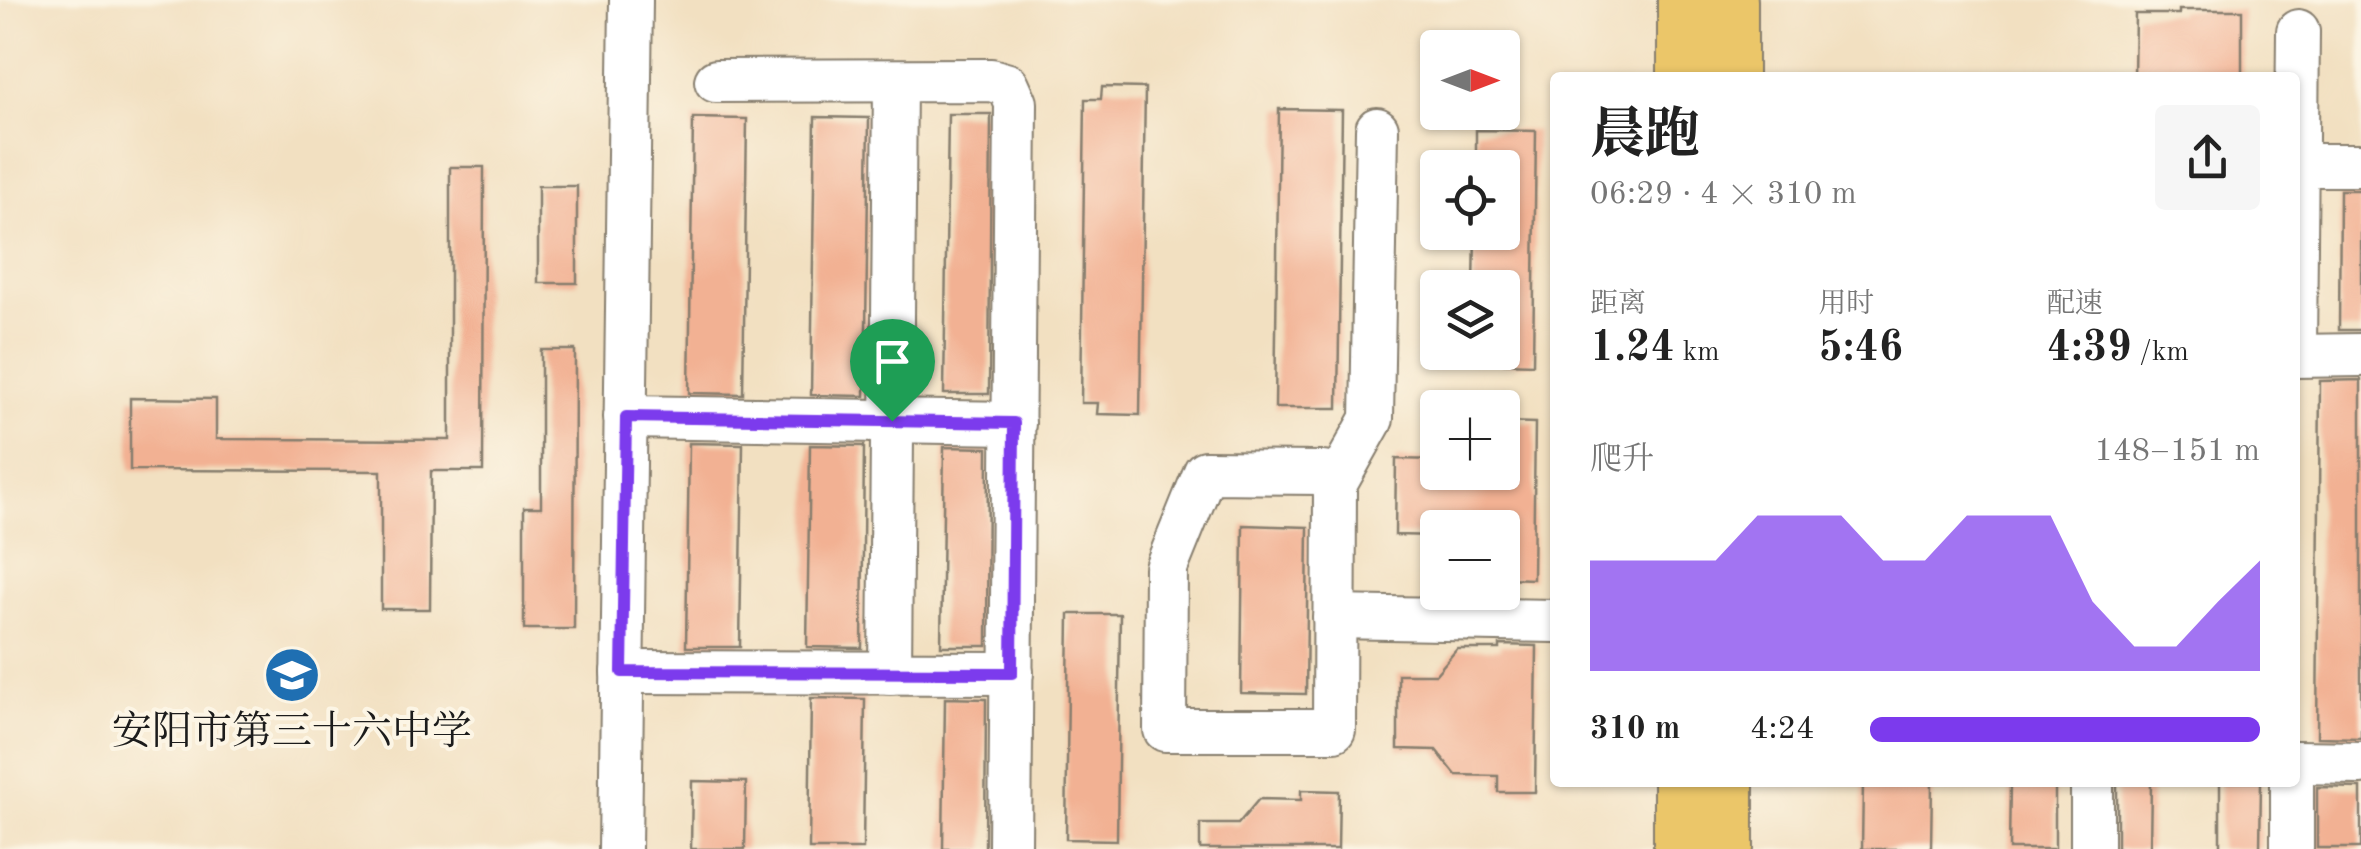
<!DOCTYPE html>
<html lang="zh">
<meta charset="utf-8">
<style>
:root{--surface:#fff;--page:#f6f6f6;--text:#222;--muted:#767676;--accent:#7c3aed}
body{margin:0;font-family:"Old Standard TT","Noto Serif SC",serif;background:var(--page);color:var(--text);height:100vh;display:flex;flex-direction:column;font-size:38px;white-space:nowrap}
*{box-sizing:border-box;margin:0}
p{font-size:32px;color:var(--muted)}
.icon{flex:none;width:55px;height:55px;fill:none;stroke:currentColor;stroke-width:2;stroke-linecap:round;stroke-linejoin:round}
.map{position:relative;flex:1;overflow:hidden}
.panel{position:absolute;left:1550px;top:72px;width:750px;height:715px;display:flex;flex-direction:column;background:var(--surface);border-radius:10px;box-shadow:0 2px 8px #0004}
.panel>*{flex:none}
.needle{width:65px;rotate:90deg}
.buttons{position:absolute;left:1420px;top:30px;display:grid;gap:20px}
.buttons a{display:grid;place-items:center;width:100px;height:100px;border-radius:10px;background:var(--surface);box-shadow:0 2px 8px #0004;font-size:50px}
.pin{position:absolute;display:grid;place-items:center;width:85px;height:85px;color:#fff;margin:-102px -42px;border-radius:50% 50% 50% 0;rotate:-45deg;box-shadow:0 0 10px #0007}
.pin .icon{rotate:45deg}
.round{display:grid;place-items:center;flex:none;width:105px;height:105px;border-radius:10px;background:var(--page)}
.head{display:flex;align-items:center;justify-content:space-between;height:170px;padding:0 40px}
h1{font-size:55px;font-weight:700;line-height:75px}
.stats{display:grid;grid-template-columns:repeat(3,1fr);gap:15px;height:170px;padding:10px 40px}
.stats div{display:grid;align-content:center}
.stats b{font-size:42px;font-weight:700}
.stats small{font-size:28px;font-weight:400}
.stats p{font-size:28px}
.chart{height:280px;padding:20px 40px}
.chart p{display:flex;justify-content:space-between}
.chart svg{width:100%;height:180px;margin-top:10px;fill:var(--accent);opacity:.7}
ul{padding:0 40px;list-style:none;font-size:32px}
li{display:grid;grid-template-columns:160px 120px 1fr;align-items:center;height:75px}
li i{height:25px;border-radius:12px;background:var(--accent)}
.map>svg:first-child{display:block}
.building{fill:#f2b193}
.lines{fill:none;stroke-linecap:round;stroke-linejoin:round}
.minor-casing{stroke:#877e6e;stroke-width:46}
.major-casing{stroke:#877e6e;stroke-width:56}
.minor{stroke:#fff;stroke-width:42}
.major{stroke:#ebc669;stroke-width:52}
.route-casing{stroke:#fff;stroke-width:20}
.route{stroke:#7c3aed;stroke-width:12}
.labels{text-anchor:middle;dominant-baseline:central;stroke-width:8;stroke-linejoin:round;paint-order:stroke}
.poi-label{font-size:40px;fill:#1c1c1c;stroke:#fcf5e5}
</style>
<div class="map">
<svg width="2361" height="849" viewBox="0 0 2361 849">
<rect width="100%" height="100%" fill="#fcf5e5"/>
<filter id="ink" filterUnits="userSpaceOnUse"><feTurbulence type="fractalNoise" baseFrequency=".01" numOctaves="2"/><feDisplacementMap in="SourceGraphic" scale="20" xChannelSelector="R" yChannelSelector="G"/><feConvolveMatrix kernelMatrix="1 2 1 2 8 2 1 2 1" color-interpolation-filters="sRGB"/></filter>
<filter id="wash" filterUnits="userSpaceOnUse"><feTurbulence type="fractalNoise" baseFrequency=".0048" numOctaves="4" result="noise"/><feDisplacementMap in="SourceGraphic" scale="40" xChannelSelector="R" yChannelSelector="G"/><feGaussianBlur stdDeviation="2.25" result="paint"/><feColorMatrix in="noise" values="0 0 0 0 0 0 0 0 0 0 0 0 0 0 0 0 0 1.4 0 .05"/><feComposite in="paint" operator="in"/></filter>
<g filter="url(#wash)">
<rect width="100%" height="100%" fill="#f2e0c1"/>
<g id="blocks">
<g class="building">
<polygon points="2179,10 2242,10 2242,78 2134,78 2135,14 2179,14"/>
<polygon points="1102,87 1145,88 1140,415 1097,414 1098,403 1081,403 1085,99 1101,99"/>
<polygon points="1279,109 1342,110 1338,408 1275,408"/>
<polygon points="948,114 991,114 989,394 944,394"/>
<polygon points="815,117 869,118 865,396 811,395"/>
<polygon points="693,118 747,119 743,394 689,393"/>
<polygon points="1476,130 1536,131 1533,364 1502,363 1502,288 1474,288 1475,232 1502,232 1502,168 1476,168"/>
<polygon points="450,167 484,167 483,471 431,471 430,609 381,609 381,471 130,470 130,398 216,399 216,439 450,440"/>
<rect x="538" y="186" width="39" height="97"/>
<polygon points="2340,190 2361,190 2361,330 2339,330"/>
<polygon points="541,350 575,350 574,629 524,629 524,507 541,507"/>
<polygon points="2361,380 2361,738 2317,737 2320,381"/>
<polygon points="1502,422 1535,423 1533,579 1502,578 1502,528 1438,528 1438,536 1395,535 1396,459 1438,460 1438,472 1502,472"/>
<polygon points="689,443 743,444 740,647 686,647"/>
<polygon points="810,445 864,446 862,648 807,647"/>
<polygon points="944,447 988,448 987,646 941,646"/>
<polygon points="1243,525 1308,527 1306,694 1241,693"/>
<polygon points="1069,614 1120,614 1117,840 1066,839"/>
<polygon points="1500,645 1537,646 1535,792 1498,792 1498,776 1456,775 1436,750 1398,749 1398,674 1436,674 1457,649 1500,649"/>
<polygon points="811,698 865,699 863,849 809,849"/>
<polygon points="945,698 986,699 985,849 943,849"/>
<polygon points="692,781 746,782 745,849 691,849"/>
<polygon points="1863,782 1932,782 1931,849 1862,849"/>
<polygon points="2010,782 2055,782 2055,849 2009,849"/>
<polygon points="2117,782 2151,782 2150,849 2117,849"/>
<polygon points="2220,782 2261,782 2260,849 2220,849"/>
<polygon points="2317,787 2361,788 2361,848 2317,848"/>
<polygon points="1301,790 1339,791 1338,849 1200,849 1200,824 1238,824 1259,799 1301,800"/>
</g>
</g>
</g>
<g filter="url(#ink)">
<use href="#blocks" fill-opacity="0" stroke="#877e6e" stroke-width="2.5"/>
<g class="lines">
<g class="minor-casing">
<g id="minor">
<polyline points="716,81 991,80 1008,85 1016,103 1010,849"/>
<polyline points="2297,165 2361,165"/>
<polyline points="2295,350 2298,31"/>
<polyline points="2295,356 2361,355"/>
<polyline points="625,417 1014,423"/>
<polygon points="1205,472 1323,473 1335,485 1334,730 1165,730 1166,568"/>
<polyline points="1335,485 1372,419 1377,129"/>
<polyline points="1334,617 1555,621"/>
<polyline points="622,672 1012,673"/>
<polyline points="890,673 895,81"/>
<polyline points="2295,762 2361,763"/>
<polyline points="2092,782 2092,849"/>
<polyline points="620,849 631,0"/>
<polyline points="2292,849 2292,782"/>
</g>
</g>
<g class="major-casing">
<g id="major">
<polyline points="1684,78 1684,0"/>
<polyline points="1731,78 1731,0"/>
<polyline points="1680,849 1680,782"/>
<polyline points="1727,849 1727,782"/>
</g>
</g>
<use href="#minor" class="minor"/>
<use href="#major" class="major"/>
</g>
</g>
<g class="lines" filter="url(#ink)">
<g class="route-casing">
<polygon id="route" points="626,417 1014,423 1012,673 622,672"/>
</g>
<use href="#route" class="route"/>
</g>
<defs>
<g id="school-disc" transform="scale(2.875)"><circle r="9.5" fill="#1f6fb2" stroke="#fcf5e5"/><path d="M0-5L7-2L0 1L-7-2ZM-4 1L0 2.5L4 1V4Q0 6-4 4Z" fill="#fff"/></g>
</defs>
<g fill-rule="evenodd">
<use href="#school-disc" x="292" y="675"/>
</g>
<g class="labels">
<g class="poi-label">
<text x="292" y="734">安阳市第三十六中学</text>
</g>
</g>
</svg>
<div class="buttons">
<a><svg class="needle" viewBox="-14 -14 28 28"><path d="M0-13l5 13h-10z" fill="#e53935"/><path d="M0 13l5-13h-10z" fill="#767676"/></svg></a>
<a><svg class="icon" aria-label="locate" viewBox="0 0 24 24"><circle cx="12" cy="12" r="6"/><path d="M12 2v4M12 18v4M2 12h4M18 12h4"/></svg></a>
<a><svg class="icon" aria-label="layers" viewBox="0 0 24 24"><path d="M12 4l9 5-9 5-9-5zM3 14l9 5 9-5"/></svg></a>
<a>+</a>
<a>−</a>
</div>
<div class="pin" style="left:892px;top:421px;background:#1e9e55"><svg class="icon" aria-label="arrive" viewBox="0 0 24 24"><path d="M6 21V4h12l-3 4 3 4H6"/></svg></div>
<section class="panel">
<div class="head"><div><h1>晨跑</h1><p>06:29 · 4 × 310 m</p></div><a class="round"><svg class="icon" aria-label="share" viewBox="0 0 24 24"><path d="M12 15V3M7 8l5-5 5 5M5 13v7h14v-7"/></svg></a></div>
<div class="stats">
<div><p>距离</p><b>1.24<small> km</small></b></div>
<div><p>用时</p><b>5:46</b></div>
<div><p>配速</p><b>4:39<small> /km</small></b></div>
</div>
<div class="chart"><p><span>爬升</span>148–151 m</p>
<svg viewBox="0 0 160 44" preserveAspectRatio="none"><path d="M0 44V17L10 17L20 17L30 17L40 6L50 6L60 6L70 17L80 17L90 6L100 6L110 6L120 27L130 38L140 38L150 27L160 17V44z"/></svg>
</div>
<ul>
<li><b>310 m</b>4:24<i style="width:100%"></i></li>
</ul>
</section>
</div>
